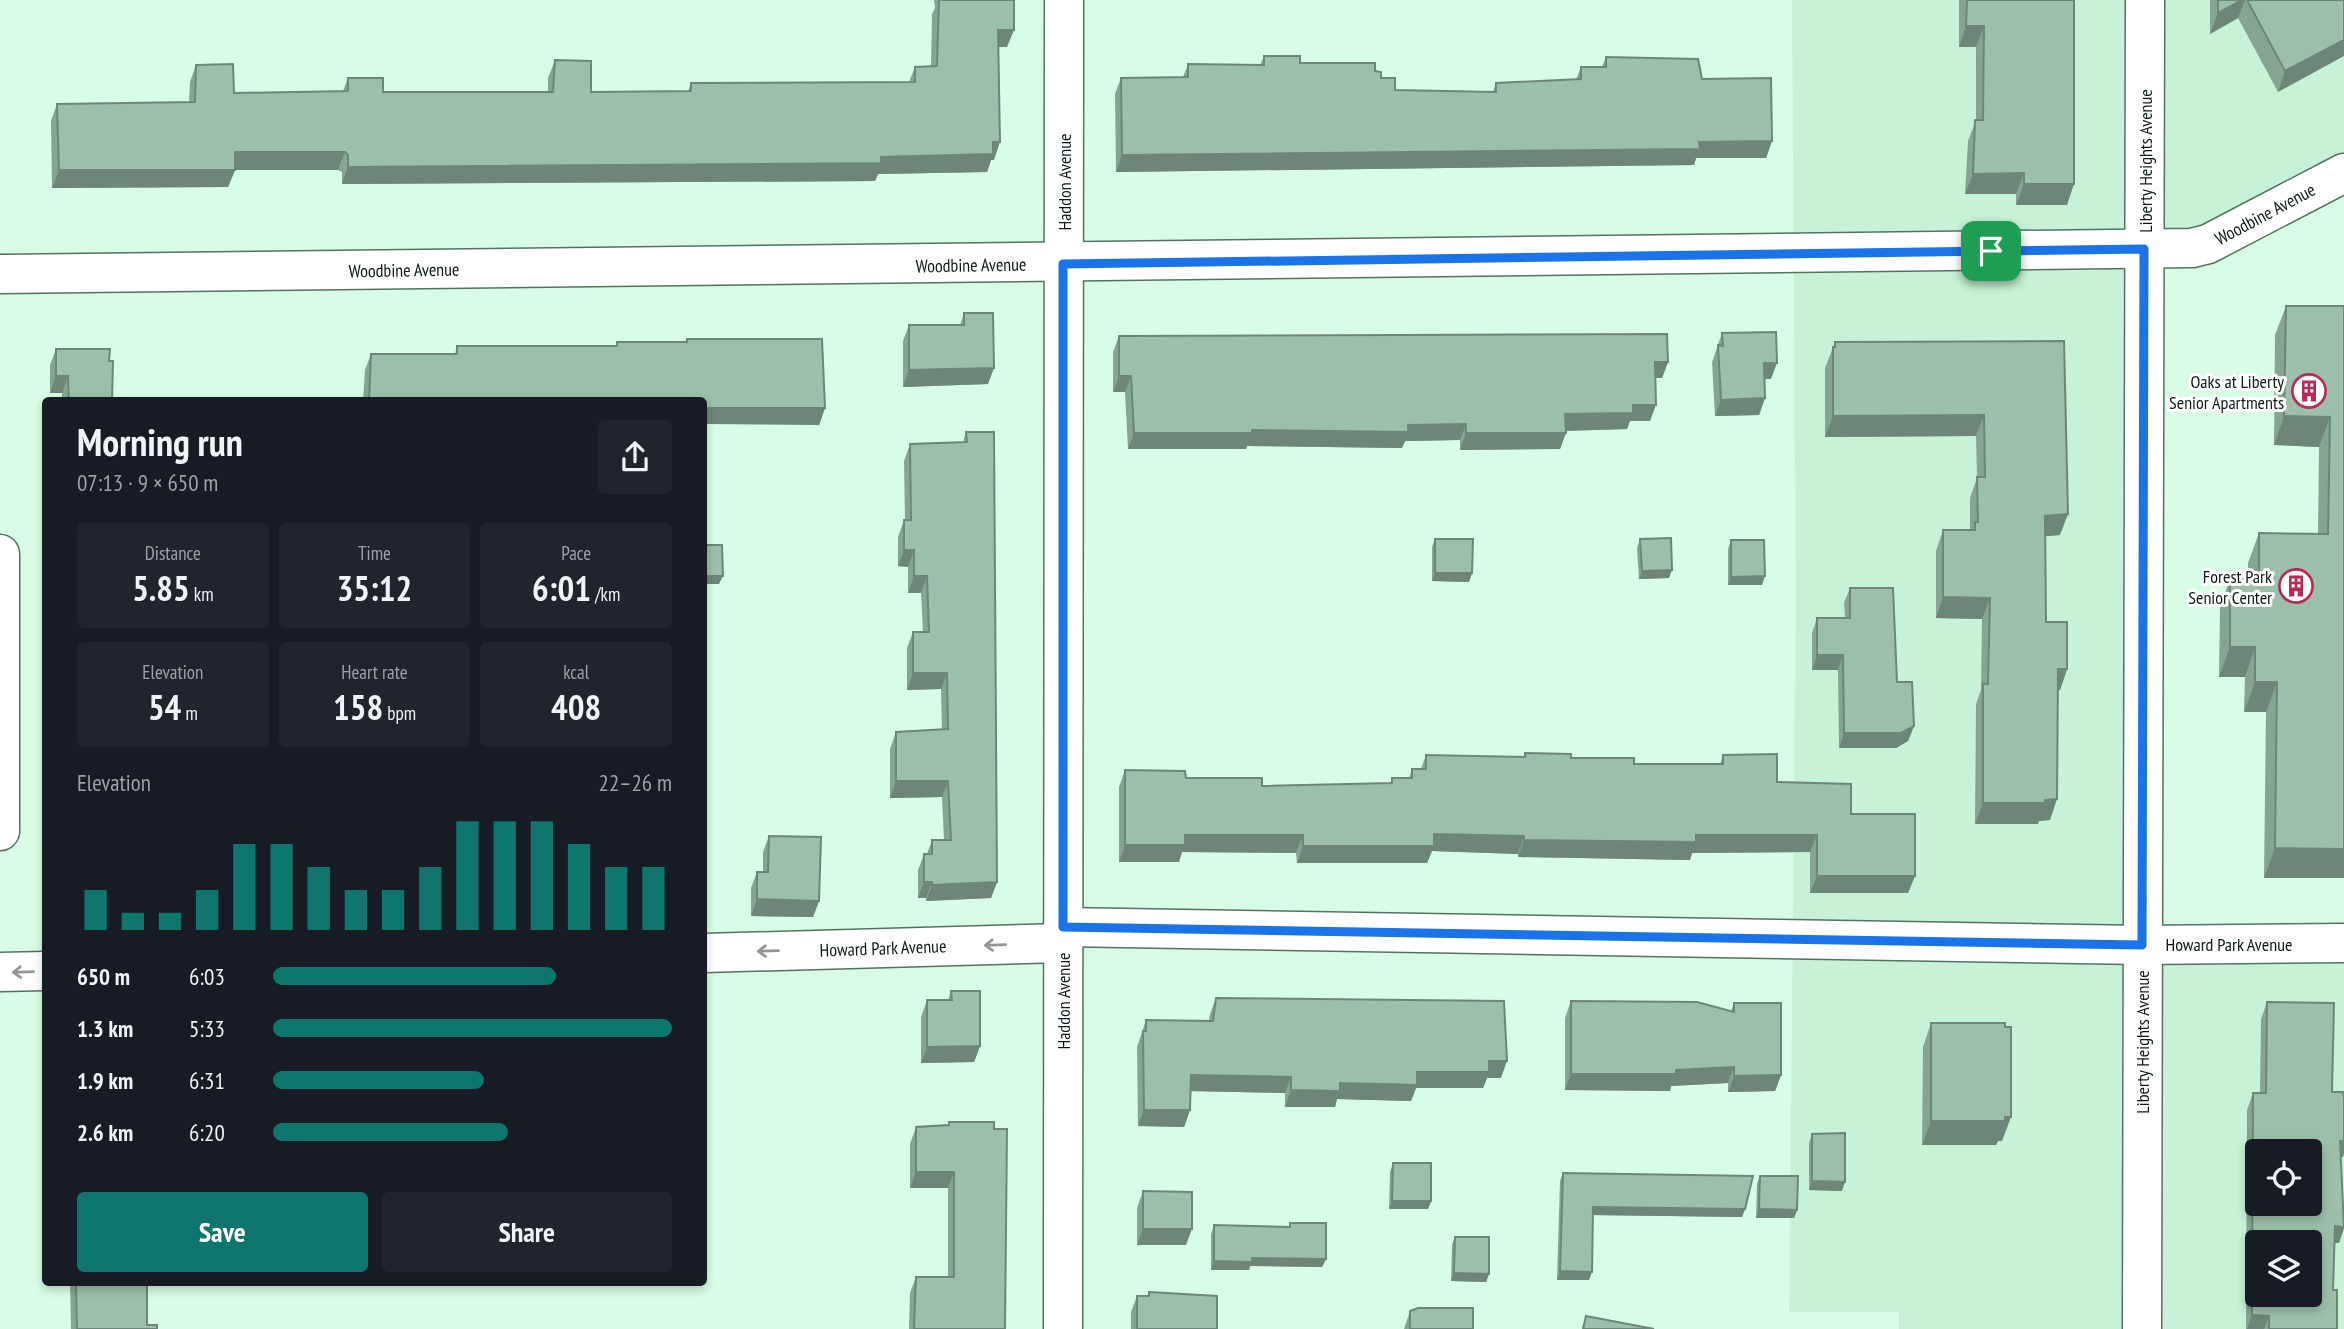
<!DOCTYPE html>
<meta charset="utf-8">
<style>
:root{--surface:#171b24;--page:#20242c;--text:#f1f3f6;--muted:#9ea1a6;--accent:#0f766e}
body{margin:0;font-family:"PT Sans Narrow",sans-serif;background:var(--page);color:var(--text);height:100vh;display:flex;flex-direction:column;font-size:26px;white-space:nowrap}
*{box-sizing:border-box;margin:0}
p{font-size:23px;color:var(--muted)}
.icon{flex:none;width:38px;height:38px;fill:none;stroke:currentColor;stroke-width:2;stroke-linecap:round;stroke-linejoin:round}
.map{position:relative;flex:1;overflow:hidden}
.sheet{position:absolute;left:42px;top:397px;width:665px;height:889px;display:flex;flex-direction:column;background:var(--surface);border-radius:7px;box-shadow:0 4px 10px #0003}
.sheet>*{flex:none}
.controls{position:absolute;left:2245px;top:1139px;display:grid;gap:14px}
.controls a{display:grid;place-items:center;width:77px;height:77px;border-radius:7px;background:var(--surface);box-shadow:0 4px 10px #0003;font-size:35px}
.pin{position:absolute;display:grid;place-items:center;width:60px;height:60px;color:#fff;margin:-30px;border-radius:14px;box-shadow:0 4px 10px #0006}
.round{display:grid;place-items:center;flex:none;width:74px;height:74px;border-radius:7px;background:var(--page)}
.head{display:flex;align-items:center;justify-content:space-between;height:119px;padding:0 35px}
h1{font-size:38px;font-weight:700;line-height:52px}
.metrics{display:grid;grid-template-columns:repeat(3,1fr);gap:10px;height:119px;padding:7px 35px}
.metrics div{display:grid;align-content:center;border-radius:7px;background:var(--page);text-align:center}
.metrics b{font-size:35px;font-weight:700}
.metrics small{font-size:19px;font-weight:400}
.metrics p{font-size:19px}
.chart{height:196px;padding:14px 35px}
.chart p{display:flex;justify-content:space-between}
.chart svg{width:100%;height:126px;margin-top:7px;stroke:var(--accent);stroke-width:6}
.cta{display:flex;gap:14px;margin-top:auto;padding:14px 35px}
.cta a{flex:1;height:80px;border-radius:7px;background:var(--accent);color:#fff;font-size:28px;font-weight:700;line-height:80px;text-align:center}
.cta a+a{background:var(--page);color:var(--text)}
ul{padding:0 35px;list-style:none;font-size:23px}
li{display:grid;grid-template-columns:112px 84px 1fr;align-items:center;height:52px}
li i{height:18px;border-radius:9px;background:var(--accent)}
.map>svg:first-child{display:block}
.built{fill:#c7f2d7;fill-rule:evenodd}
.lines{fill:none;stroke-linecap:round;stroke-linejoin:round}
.minor-casing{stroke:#537360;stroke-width:41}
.major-casing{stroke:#537360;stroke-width:41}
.minor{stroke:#fff;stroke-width:38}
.major{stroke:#fff;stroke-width:38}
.wall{fill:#86a492}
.shaded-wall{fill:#6d8677}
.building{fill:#9cbfaa;stroke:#6d8677;stroke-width:2;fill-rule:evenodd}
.oneway{stroke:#939895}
.route-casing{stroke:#fff;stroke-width:14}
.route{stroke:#1a73e8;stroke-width:9}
.labels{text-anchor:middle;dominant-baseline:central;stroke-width:6;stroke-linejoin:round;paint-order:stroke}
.street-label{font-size:18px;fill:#0e1b14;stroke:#fff}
.poi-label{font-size:18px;fill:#0e1b14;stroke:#fff;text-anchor:end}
</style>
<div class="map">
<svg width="2344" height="1329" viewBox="0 0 2344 1329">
<rect width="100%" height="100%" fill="#d8fce5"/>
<path class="built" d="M1792,0H2344V173L2143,256L2141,936L2344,937V1329H1899V1312H1789L1796,604ZM2258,1152H2310V1204H2258ZM2258,1242H2310V1295H2258Z"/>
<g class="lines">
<g class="minor-casing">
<g id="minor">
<polyline points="0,274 2192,248 2208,244 2344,173"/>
<polyline points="0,554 0,831"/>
<polyline points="1063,927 2142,945 2344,943"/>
<polyline points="704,953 1063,943"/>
<polyline points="0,972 46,971"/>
<polyline points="1063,1329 1064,0"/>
</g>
</g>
<g class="major-casing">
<polyline id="major" points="2142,1329 2145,0"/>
</g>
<use href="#minor" class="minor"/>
<use href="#major" class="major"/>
</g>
<g class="wall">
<polygon points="934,0 1014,0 1007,47 998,47 994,160 991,160 987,172 878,174 875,181 342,184 342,172 338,170 235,170 228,187 52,188 51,121 57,104 189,102 190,82 196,65 234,93 343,91 348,78 383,92 548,92 548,78 555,60 591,92 688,91 691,83 909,82 915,67 931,66 932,14 935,8"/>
<polygon points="1959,0 2074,0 2067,205 2016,205 2016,194 1965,194 1968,141 1976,120 1976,47 1959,47"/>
<polygon points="2210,0 2344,0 2278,92 2238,18 2210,34"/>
<polygon points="1264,56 1300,63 1375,71 1395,90 1493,92 1496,83 1576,80 1581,67 1602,67 1606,57 1702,79 1772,141 1766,158 1696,158 1694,165 1116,172 1115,94 1121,78 1183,77 1188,64 1260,65"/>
<polygon points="2286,306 2344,306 2344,878 2264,878 2266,712 2244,712 2245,677 2219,677 2220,608 2230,579 2248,579 2248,563 2259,533 2318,534 2319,447 2274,445 2275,335"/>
<polygon points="964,313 988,384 903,387 903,341 909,325 960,325"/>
<polygon points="1722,333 1771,379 1764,379 1765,398 1759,415 1715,416 1712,362"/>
<polygon points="1119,336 1668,362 1662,378 1655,378 1650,421 1630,421 1627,429 1566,431 1560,449 1460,450 1460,440 1405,441 1402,448 1247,446 1246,449 1128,449 1125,392 1113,392 1113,352"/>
<polygon points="687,339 825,408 819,425 704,401 363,401 365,370 371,354 455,354 457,346 616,346 617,342 686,342"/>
<polygon points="2064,341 2060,535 2045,536 2046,622 2067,669 2060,690 2058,690 2050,820 2039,821 2038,824 1975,824 1976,704 1981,690 1982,619 1936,618 1936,551 1943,530 1970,530 1970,498 1977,478 1976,436 1825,437 1825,368 1835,342"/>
<polygon points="56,349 112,401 62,401 62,393 50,393 50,365"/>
<polygon points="966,432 997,882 991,898 926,901 926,898 918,898 918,870 924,854 927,854 932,840 944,840 942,797 890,798 890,749 896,732 942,730 941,689 907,690 907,648 913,632 923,632 921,593 908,593 908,567 898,566 898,537 904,520 905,520 904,461 910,444 963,442"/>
<polygon points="1435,539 1472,573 1469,582 1432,581 1432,547"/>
<polygon points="1640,539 1669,578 1639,579 1637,548"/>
<polygon points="1731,540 1762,585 1728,585 1728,549"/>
<polygon points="1850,588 1897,682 1914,726 1908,741 1896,748 1839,748 1838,670 1812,670 1812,633 1817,618 1845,618 1844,603"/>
<polygon points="1525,753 1634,764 1720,764 1723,755 1777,782 1851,814 1915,876 1908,893 1810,893 1810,852 1692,853 1690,860 1518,857 1518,854 1432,851 1427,863 1297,863 1296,853 1182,852 1179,862 1119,862 1119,787 1125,770 1186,778 1262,786 1390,783 1392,778 1409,778 1412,769 1421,769 1426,755 1524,757"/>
<polygon points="769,836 819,901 813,917 751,916 751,888 757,872 763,872 763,852"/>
<polygon points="951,991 980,1046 974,1062 921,1063 921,1017 927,1000 948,1000"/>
<polygon points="1216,998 1501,1078 1487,1078 1483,1088 1416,1088 1411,1101 1337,1099 1335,1107 1285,1107 1285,1093 1191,1091 1190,1110 1184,1127 1138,1126 1137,1047 1146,1020 1209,1021 1210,1014"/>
<polygon points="1571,1001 1731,1011 1734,1003 1781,1075 1775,1091 1728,1092 1728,1083 1671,1086 1670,1091 1565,1090 1565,1018"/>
<polygon points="2267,1002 2332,1092 2344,1098 2344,1153 2343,1157 2341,1157 2344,1228 2339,1243 2334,1243 2333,1290 2337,1329 2246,1329 2247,1110 2253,1093 2260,1093 2261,1019"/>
<polygon points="1931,1023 2002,1141 1998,1141 1996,1145 1922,1145 1923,1047"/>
<polygon points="949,1122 1005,1329 909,1329 910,1293 916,1277 948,1277 948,1188 910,1188 910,1144 916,1127 948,1125"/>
<polygon points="1812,1134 1842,1191 1809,1190 1809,1143"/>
<polygon points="1393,1163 1431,1201 1428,1209 1389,1209 1390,1172"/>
<polygon points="1563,1173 1745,1209 1742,1217 1593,1215 1589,1280 1557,1280 1560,1181"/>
<polygon points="1760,1176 1797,1210 1794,1218 1756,1218 1757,1184"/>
<polygon points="1143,1191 1186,1245 1137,1245 1137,1208"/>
<polygon points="1290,1223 1326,1259 1322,1267 1250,1266 1249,1270 1211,1270 1211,1234 1214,1225 1289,1227"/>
<polygon points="1455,1237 1489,1274 1486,1282 1451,1281 1452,1245"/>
<polygon points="70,1283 147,1283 147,1325 157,1329 71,1329"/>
<polygon points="1137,1296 1217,1329 1131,1329 1131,1312"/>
<polygon points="1410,1311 1473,1329 1404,1329"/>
</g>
<g class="shaded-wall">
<polygon points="2242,0 2245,0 2238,18 2210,34 2218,13"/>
<polygon points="1966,26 1984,26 1976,47 1959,47"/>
<polygon points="998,30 1014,30 1007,47 991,47"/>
<polygon points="2344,40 2344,56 2278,92 2285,71"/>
<polygon points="1772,141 1766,158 1696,158 1694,165 1116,172 1122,155 1699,142"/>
<polygon points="993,142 1000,142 994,160 991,160 987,172 878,174 875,181 342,184 348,167 881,157"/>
<polygon points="235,152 345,152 338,170 228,170"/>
<polygon points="59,170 235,170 228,187 52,188"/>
<polygon points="2024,173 2016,194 1965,194 1973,174"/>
<polygon points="2024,184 2074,184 2067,205 2016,205"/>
<polygon points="1655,362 1668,362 1662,378 1649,378"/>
<polygon points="1764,363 1777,363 1771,379 1758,379"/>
<polygon points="994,368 988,384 903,387 909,370"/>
<polygon points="56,376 68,376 62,393 50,393"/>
<polygon points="1119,376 1131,376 1125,392 1113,392"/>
<polygon points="1765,398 1759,415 1715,416 1721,400"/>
<polygon points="1633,405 1656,405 1650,421 1630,421 1627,429 1559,431 1565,414"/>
<polygon points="704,408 825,408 819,425 704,424"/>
<polygon points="1984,415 1976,436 1825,437 1833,416"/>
<polygon points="2284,416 2330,417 2319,447 2274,445"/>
<polygon points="1466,424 1460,440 1405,441 1402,448 1247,446 1246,449 1128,449 1134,433"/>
<polygon points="1466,433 1566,433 1560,449 1460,450"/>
<polygon points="2068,514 2060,535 2037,537 2045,516"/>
<polygon points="904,550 914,550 908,567 898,566"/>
<polygon points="1672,570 1669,578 1639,579 1642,571"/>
<polygon points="1435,573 1472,573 1469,582 1432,581"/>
<polygon points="704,576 723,576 719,584 704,584"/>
<polygon points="914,576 927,576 921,593 908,593"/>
<polygon points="1765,576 1762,585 1728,585 1731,577"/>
<polygon points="1943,597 1990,598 1982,619 1936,618"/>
<polygon points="2230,647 2255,647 2245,677 2219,677"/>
<polygon points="1817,655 1843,655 1838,670 1812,670"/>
<polygon points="2058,669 2067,669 2060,690 2050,689"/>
<polygon points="913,673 947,673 941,689 907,690"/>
<polygon points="2255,682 2277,682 2266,712 2244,712"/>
<polygon points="1914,726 1908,741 1896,748 1839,748 1844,733"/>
<polygon points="896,781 948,781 942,797 890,798"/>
<polygon points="2057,799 2050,820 2039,821 2038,824 1975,824 1983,803"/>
<polygon points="1434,834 1524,836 1518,854 1432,851 1427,863 1297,863 1303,846"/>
<polygon points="1185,835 1303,835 1296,853 1182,852 1179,862 1119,862 1125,845"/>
<polygon points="1696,835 1817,835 1810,852 1692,853 1690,860 1518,857 1524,840"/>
<polygon points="2275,848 2344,849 2344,878 2264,878"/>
<polygon points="1817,876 1915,876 1908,893 1810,893"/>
<polygon points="924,882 932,882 926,898 918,898"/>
<polygon points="997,882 991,898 926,901 932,885"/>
<polygon points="757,899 819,901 813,917 751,916"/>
<polygon points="980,1046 974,1062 921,1063 927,1047"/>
<polygon points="1489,1061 1507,1061 1501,1078 1487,1078 1483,1088 1416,1088 1411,1101 1337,1099 1335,1107 1285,1107 1291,1090"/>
<polygon points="1734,1067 1728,1083 1671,1086 1670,1091 1565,1090 1571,1074"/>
<polygon points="1191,1075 1291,1077 1285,1093 1185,1091"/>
<polygon points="1781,1075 1775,1091 1728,1092 1734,1076"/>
<polygon points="1144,1110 1190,1110 1184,1127 1138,1126"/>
<polygon points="2011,1117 2002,1141 1998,1141 1996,1145 1922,1145 1931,1121"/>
<polygon points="2340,1141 2344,1141 2344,1153 2343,1157 2334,1157"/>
<polygon points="916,1172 954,1172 948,1188 910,1188"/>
<polygon points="1812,1181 1845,1182 1842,1191 1809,1190"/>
<polygon points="1392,1201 1431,1201 1428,1209 1389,1209"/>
<polygon points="1593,1207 1745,1209 1742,1217 1590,1215"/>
<polygon points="1759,1209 1797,1210 1794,1218 1756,1218"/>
<polygon points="2335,1226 2344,1227 2344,1228 2339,1243 2329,1243"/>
<polygon points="1143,1229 1192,1229 1186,1245 1137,1245"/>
<polygon points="1252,1258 1326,1259 1322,1267 1250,1266 1249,1270 1211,1270 1214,1261"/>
<polygon points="1560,1271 1592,1272 1589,1280 1557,1280"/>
<polygon points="1454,1273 1489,1274 1486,1282 1451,1281"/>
<polygon points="2252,1315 2269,1316 2264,1329 2247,1329"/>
</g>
<g class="building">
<polygon points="939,0 1014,0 1014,30 998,30 1000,142 993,142 993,154 881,157 881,163 348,167 348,155 345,152 235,152 235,170 59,170 57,104 195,102 196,65 233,64 234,93 348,91 348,78 383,78 383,92 553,92 555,60 591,61 591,92 691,91 691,83 915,82 915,67 937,66"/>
<polygon points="1967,0 2074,0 2074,184 2024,184 2024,173 1973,174 1975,120 1983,120 1984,26 1966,26"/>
<polygon points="2218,0 2242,0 2218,13"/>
<polygon points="2247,0 2344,0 2344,40 2285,71"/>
<polygon points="1264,56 1300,56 1300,63 1375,63 1375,71 1381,72 1381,78 1395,78 1395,90 1496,92 1496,83 1581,79 1581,67 1606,67 1606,57 1698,59 1702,79 1771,78 1772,141 1699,142 1700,149 1122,155 1121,78 1188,77 1188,64 1264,65"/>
<polygon points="2286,306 2344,306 2344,849 2275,848 2277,682 2255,682 2255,647 2230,647 2230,579 2259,579 2259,533 2328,534 2330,417 2284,416"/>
<polygon points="964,313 993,313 994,368 909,370 909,325 964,325"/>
<polygon points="1776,332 1777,363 1764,363 1765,398 1721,400 1718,345 1723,346 1722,333"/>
<polygon points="1667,334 1668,362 1655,362 1656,405 1633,405 1633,413 1565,414 1566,433 1466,433 1466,424 1408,425 1408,432 1252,430 1252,433 1134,433 1131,376 1119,376 1119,336"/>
<polygon points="687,339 822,339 825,408 704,408 704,401 369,401 371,354 457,354 457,346 617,346 617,342 687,342"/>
<polygon points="2064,341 2068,514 2045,516 2046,622 2067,622 2067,669 2058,669 2057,799 2045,800 2045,803 1983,803 1983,684 1988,684 1990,598 1943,597 1943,530 1975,530 1975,522 1978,522 1977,477 1985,477 1984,415 1833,416 1833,347 1835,347 1835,342"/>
<polygon points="56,349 110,349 109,361 113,361 112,401 69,401 68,376 56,376"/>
<polygon points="966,432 994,432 997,882 932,885 932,882 924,882 924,854 932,854 932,840 951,840 948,781 896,781 896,732 948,729 947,673 913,673 913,632 929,632 927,576 914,576 914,550 904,550 904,520 911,520 910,444 967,442"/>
<polygon points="1671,538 1672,570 1642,571 1640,539"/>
<polygon points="1435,539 1473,539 1472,573 1435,573"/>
<polygon points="1731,540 1764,540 1765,576 1731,577"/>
<polygon points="704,545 722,545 723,576 704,576"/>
<polygon points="1850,588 1893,588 1897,682 1912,682 1914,726 1901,733 1844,733 1843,655 1817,655 1817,618 1850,618"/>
<polygon points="1525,753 1571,754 1571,758 1634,758 1634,764 1723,764 1723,755 1777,754 1777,782 1851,784 1851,814 1915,814 1915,876 1817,876 1817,835 1696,835 1696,842 1524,840 1524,836 1434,834 1434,846 1303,846 1303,835 1185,835 1185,845 1125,845 1125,770 1185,771 1186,778 1262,778 1262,786 1392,783 1392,778 1412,778 1412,769 1426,769 1426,755 1525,757"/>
<polygon points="769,836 821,837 819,901 757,899 757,872 768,872"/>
<polygon points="951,991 980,991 980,1046 927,1047 927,1000 952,1000"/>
<polygon points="1216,998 1504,1001 1507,1061 1489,1061 1489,1072 1417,1072 1417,1085 1340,1083 1340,1091 1291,1090 1291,1077 1191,1075 1190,1110 1144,1110 1143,1031 1146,1031 1146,1020 1213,1021"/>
<polygon points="1571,1001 1697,1002 1734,1012 1734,1003 1781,1003 1781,1075 1734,1076 1734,1067 1676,1070 1676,1074 1571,1074"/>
<path d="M2267,1002L2334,1003L2332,1092H2343L2344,1098V1141H2340L2344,1227L2335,1226L2333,1290H2337V1329H2269V1316L2252,1315L2253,1093H2266ZM2258,1152H2310V1204H2258ZM2258,1242H2310V1295H2258Z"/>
<polygon points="1931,1023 2005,1023 2005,1027 2011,1027 2011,1117 2005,1117 2005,1121 1931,1121"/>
<polygon points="949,1122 994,1122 994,1129 1007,1129 1005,1329 914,1329 916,1277 954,1277 954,1172 916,1172 916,1127 949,1125"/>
<polygon points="1845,1133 1845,1182 1812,1181 1812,1134"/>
<polygon points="1393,1163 1431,1163 1431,1201 1392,1201"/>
<polygon points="1563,1173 1753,1176 1745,1209 1593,1207 1592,1272 1560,1271"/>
<polygon points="1760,1176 1798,1176 1797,1210 1759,1209"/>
<polygon points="1143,1191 1192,1192 1192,1229 1143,1229"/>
<polygon points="1290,1223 1326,1223 1326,1259 1252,1258 1252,1262 1214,1261 1214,1225 1290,1227"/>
<polygon points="1455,1237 1489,1237 1489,1274 1454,1273"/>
<polygon points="76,1283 147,1283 147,1325 157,1325 157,1329 77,1329"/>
<polygon points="1149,1292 1217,1296 1217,1329 1137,1329 1137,1296 1149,1296"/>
<polygon points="1418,1308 1473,1308 1473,1329 1410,1329 1410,1311"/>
<polygon points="1586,1316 1654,1329 1583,1329"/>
</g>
<defs><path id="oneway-shaft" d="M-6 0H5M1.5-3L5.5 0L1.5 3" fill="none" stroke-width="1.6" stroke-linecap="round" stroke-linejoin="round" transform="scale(1.75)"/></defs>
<g class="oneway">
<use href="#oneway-shaft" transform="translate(995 945) rotate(178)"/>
<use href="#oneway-shaft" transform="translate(768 951) rotate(178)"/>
<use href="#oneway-shaft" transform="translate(23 972) rotate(178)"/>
</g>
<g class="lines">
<g class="route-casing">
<polygon id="route" points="2144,249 2142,945 1063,927 1063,264"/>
</g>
<use href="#route" class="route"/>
</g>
<defs>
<g id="building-ring" transform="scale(1.75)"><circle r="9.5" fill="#fff" stroke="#b92a56" stroke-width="1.5"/><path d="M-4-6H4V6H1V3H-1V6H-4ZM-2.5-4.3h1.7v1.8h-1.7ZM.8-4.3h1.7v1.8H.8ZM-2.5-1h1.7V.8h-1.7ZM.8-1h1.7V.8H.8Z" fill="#b92a56"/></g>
</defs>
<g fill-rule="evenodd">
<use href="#building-ring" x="2309" y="391"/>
<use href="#building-ring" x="2296" y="586"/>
</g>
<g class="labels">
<g class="street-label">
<text transform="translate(2145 161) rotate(-90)">Liberty Heights Avenue</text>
<text transform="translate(1064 182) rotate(-90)">Haddon Avenue</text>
<text transform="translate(2265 214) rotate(-28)">Woodbine Avenue</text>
<text transform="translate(971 265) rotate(-1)">Woodbine Avenue</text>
<text transform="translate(404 270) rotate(-1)">Woodbine Avenue</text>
<text x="2229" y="944">Howard Park Avenue</text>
<text transform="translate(883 948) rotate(-2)">Howard Park Avenue</text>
<text transform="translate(1063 1001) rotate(-90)">Haddon Avenue</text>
<text transform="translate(2142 1042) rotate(-90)">Liberty Heights Avenue</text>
</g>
<g class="poi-label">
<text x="2284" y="381">Oaks at Liberty<tspan x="2284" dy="21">Senior Apartments</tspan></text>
<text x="2272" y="576">Forest Park<tspan x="2272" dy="21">Senior Center</tspan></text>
</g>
</g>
</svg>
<div class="controls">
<a><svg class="icon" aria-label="locate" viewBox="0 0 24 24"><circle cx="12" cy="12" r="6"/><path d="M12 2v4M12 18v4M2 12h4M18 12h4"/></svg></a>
<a><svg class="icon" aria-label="layers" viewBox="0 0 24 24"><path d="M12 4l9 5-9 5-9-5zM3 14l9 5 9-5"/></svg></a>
</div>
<div class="pin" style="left:1991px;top:251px;background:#1e9e55"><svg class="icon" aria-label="arrive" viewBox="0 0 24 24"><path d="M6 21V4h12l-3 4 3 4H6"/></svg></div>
<section class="sheet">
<div class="head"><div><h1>Morning run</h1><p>07:13 · 9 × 650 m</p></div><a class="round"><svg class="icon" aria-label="share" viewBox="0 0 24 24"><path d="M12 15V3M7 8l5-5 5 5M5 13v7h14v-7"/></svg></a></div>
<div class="metrics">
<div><p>Distance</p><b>5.85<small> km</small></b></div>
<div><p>Time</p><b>35:12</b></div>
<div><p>Pace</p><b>6:01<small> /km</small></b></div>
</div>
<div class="metrics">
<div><p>Elevation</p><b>54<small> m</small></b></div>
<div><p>Heart rate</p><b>158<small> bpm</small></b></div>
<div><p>kcal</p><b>408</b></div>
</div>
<div class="chart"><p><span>Elevation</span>22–26 m</p>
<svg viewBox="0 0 160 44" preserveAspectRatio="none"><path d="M5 44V30M15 44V38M25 44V38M35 44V30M45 44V14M55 44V14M65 44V22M75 44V30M85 44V30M95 44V22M105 44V6M115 44V6M125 44V6M135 44V14M145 44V22M155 44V22"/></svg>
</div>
<ul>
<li><b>650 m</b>6:03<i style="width:71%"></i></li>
<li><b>1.3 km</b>5:33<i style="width:100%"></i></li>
<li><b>1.9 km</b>6:31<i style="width:53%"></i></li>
<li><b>2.6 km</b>6:20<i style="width:59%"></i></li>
</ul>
<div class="cta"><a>Save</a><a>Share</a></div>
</section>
</div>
